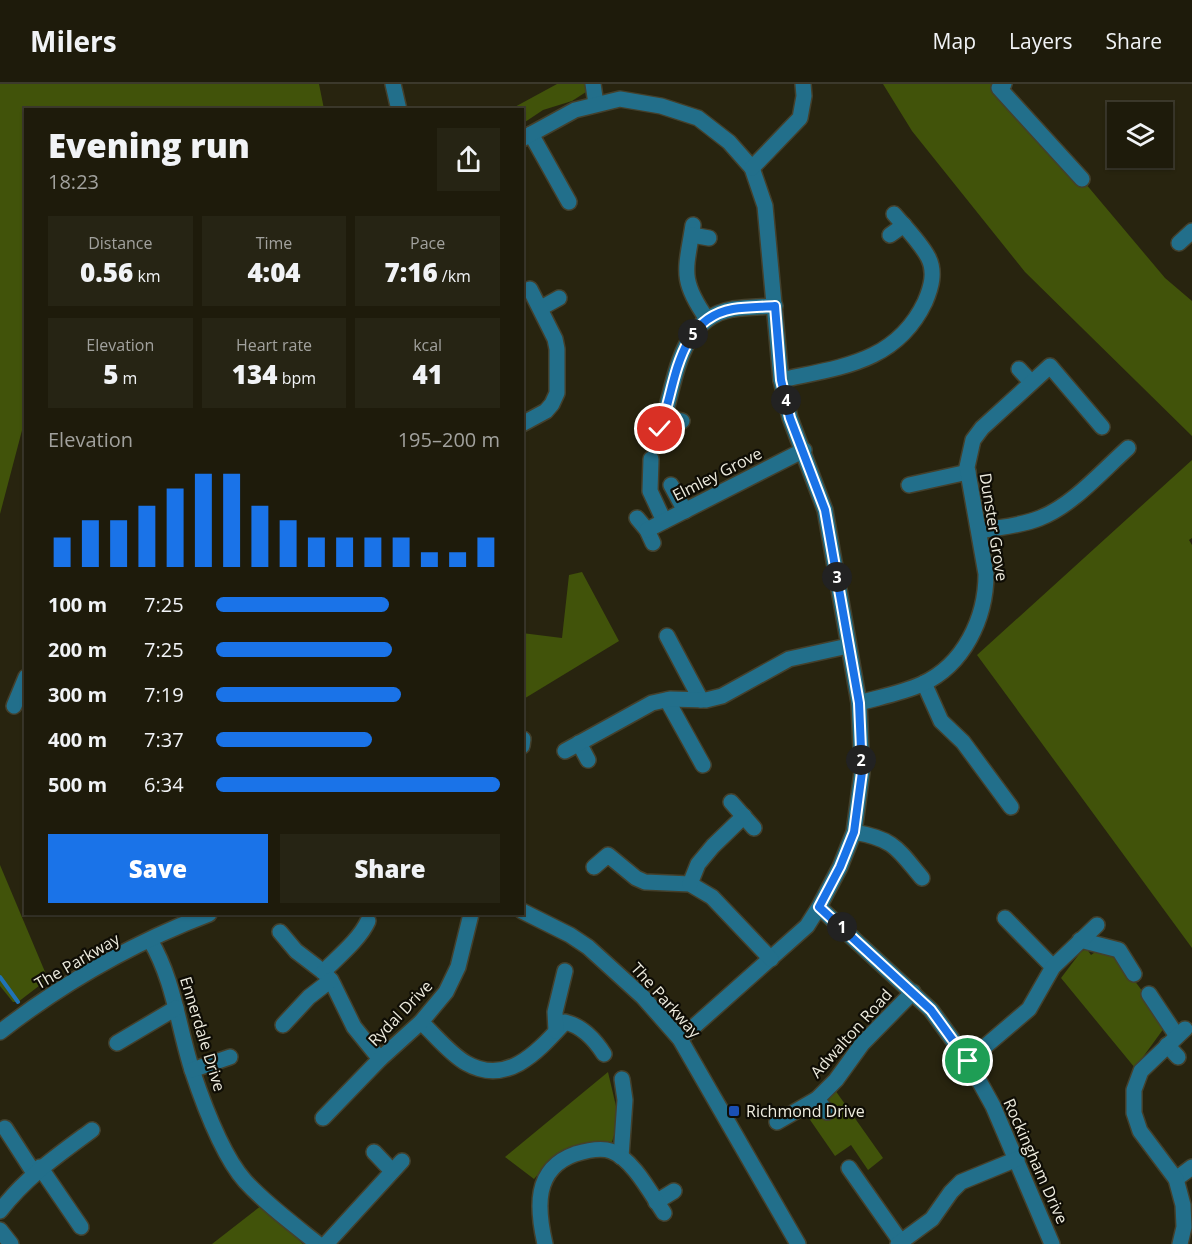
<!DOCTYPE html>
<meta charset="utf-8">
<style>
:root{--surface:#1e1b0b;--page:#262414;--text:#f1f3f6;--muted:#a1a19d;--line:#3c392c;--accent:#1a73e8}
body{margin:0;font-family:"Open Sans",sans-serif;background:var(--page);color:var(--text);height:100vh;display:flex;flex-direction:column;font-size:22px;white-space:nowrap}
*{box-sizing:border-box;margin:0}
p{font-size:20px;color:var(--muted)}
.icon{flex:none;width:33px;height:33px;fill:none;stroke:currentColor;stroke-width:2;stroke-linecap:round;stroke-linejoin:round}
.map{position:relative;flex:1;overflow:hidden}
.drawer{position:absolute;left:24px;top:24px;width:500px;height:807px;display:flex;flex-direction:column;background:var(--surface);border-radius:0px;box-shadow:0 2px 4px #0004,0 0 0 2px var(--line)}
.drawer>*{flex:none}
.controls{position:absolute;left:1107px;top:18px;display:grid;gap:12px}
.controls a{display:grid;place-items:center;width:66px;height:66px;border-radius:0px;background:var(--surface);box-shadow:0 2px 4px #0004,0 0 0 2px var(--line);font-size:30px}
.pin{position:absolute;display:grid;place-items:center;width:51px;height:51px;color:#fff;margin:-26px;border:3px solid #fff;border-radius:50%;box-shadow:0 2px 6px #0007}
.km{position:absolute;width:30px;height:30px;margin:-15px;border-radius:50%;background:#222;color:#fff;font-size:16px;line-height:30px;text-align:center}
.round{display:grid;place-items:center;flex:none;width:63px;height:63px;border-radius:0px;background:var(--page)}
.summary{display:flex;align-items:center;justify-content:space-between;height:102px;padding:0 24px}
h1{font-size:33px;font-weight:800;line-height:45px}
.stats{display:grid;grid-template-columns:repeat(3,1fr);gap:9px;height:102px;padding:6px 24px}
.stats div{display:grid;align-content:center;border-radius:0px;background:var(--page);text-align:center}
.stats b{font-size:26px;font-weight:800}
.stats small{font-size:16px;font-weight:400}
.stats p{font-size:16px}
.chart{height:168px;padding:12px 24px}
.chart p{display:flex;justify-content:space-between}
.chart svg{width:100%;height:108px;margin-top:6px;stroke:var(--accent);stroke-width:6}
.action{display:flex;gap:12px;margin-top:auto;padding:12px 24px}
.action a{flex:1;height:69px;border-radius:0px;background:var(--accent);color:#fff;font-size:24px;font-weight:800;line-height:69px;text-align:center}
.action a+a{background:var(--page);color:var(--text)}
ul{padding:0 24px;list-style:none;font-size:20px}
li{display:grid;grid-template-columns:96px 72px 1fr;align-items:center;height:45px}
li i{height:15px;border-radius:8px;background:var(--accent)}
header{display:flex;align-items:center;gap:36px;box-sizing:border-box;height:84px;padding:0 30px;background:var(--surface);border-bottom:2px solid var(--line)}
header strong{font-size:28px}
nav{display:flex;gap:33px;margin-inline-start:auto;font-size:21px}
.map>svg:first-child{display:block}
.green{fill:#41530a}
.lines{fill:none;stroke-linecap:round;stroke-linejoin:round}
.stream{stroke:#2073b5;stroke-width:4}
.minor-casing{stroke:#44402c;stroke-width:18}
.minor{stroke:#226f8b;stroke-width:15}
.route-casing{stroke:#fff;stroke-width:12}
.route{stroke:#1a73e8;stroke-width:8}
.transit-dot{fill:#1a4fb4;stroke:#0f0d05;stroke-width:2}
.labels{text-anchor:middle;dominant-baseline:central;stroke-width:4.5;stroke-linejoin:round;paint-order:stroke}
.street-label{font-size:16px;fill:#eeecdf;stroke:#0f0d05}
.poi-label{font-size:16px;fill:#eeecdf;stroke:#0f0d05;text-anchor:start}
</style>
<header>
<strong>Milers</strong>
<nav><a>Map</a><a>Layers</a><a>Share</a></nav>
</header>
<div class="map">
<svg width="1192" height="1160" viewBox="0 0 1192 1160">
<rect width="100%" height="100%" fill="#28240f"/>
<g class="green">
<polygon points="0,0 319,0 324,25 26,26 25,335 0,430"/>
<polygon points="557,0 585,0 586,8 572,17 543,26 522,40 522,26 511,25"/>
<polygon points="883,0 1010,0 1006,5 1165,194 1192,217 1192,352 1025,188 912,47"/>
<polygon points="1192,376 1192,454 1189,456 1192,461 1192,864 977,571"/>
<polygon points="582,488 619,557 522,616 522,549 562,554 569,491"/>
<polygon points="0,781 48,895 18,918 13,918 0,902"/>
<polygon points="1086,864 1091,871 1101,864 1113,868 1167,940 1135,984 1061,894 1080,869"/>
<path d="M608,988L619,1035L612,1058C567,1063 565,1062 534,1095L505,1073Z"/>
<polygon points="835,1006 883,1074 868,1086 851,1061 835,1072 806,1030 814,1025 819,1026 827,1018 827,1012"/>
<polygon points="262,1121 303,1160 212,1160"/>
</g>
<g class="lines">
<polyline class="stream" points="0,893 18,918"/>
<g class="minor-casing">
<g id="minor">
<polyline points="393,0 399,26"/>
<polyline points="593,0 596,20"/>
<polyline points="1004,0 999,4 1082,95"/>
<polyline points="531,50 569,118"/>
<polyline points="522,55 575,26 620,15 661,22 698,34 729,58 752,84 765,122 781,296 790,334 825,426 859,619 862,688 854,748 840,783 819,823 807,842 680,955"/>
<polyline points="752,84 800,34 804,12 803,0"/>
<path d="M693,141C686,186 679,195 707,235"/>
<polyline points="692,151 709,154"/>
<polyline points="890,151 904,141"/>
<polyline points="1179,159 1192,147"/>
<polyline points="541,224 559,214"/>
<polyline points="1019,285 1031,298"/>
<path d="M781,296C840,283 896,279 925,218C931,204 936,188 928,173C920,158 905,143 894,130"/>
<polyline points="665,333 682,337"/>
<polyline points="522,340 546,327 552,320 557,309 557,265 555,255 530,205"/>
<path d="M660,346C676,302 676,235 733,225C747,223 761,223 775,222"/>
<polyline points="651,375 650,407 664,437"/>
<polyline points="671,401 685,427"/>
<polyline points="909,401 968,388"/>
<polyline points="637,434 647,446 653,459"/>
<polyline points="647,446 804,366"/>
<path d="M980,447C999,443 1021,442 1040,434C1073,421 1101,388 1128,364"/>
<polyline points="667,552 701,616"/>
<polyline points="924,599 941,637 963,658 1011,723"/>
<polyline points="667,616 703,681"/>
<path d="M859,619C880,613 902,609 922,600C964,581 986,534 986,490L967,383L973,356L982,344L1050,282L1102,343"/>
<polyline points="14,622 26,593"/>
<polyline points="579,659 588,676"/>
<polyline points="522,662 523,655"/>
<polyline points="565,667 652,619 670,615 706,616 722,612 789,575 848,562"/>
<polyline points="731,718 754,744"/>
<path d="M854,748C894,755 897,764 922,794"/>
<polyline points="594,783 608,771 636,794 645,798 690,800 712,813 771,875"/>
<polyline points="690,800 698,780 713,762 744,732"/>
<polyline points="819,823 931,926 968,977 993,1022 1052,1160"/>
<polyline points="522,827 570,851 588,863 643,913 680,955 798,1160"/>
<polyline points="1005,834 1053,883"/>
<polyline points="280,848 296,867 326,890 333,900 354,943 380,975"/>
<path d="M150,856C174,896 178,942 192,986C203,1019 222,1071 245,1097C266,1120 293,1140 318,1160"/>
<polyline points="1080,856 1119,866 1134,890"/>
<path d="M323,888C338,873 360,855 368,837"/>
<polyline points="1149,910 1177,952"/>
<path d="M421,938C435,951 450,970 466,979C508,1003 539,966 565,938C582,942 595,956 604,970"/>
<polyline points="283,941 309,913 331,896"/>
<polyline points="556,947 555,928 565,887"/>
<path d="M0,948C63,899 135,858 209,830"/>
<polyline points="117,959 176,924"/>
<polyline points="1167,961 1178,973"/>
<polyline points="968,977 1029,925 1053,883 1097,841"/>
<polyline points="192,986 230,973"/>
<polyline points="817,1015 827,1028"/>
<polyline points="323,1034 380,975 421,938 446,908 458,883 471,830"/>
<polyline points="777,1038 817,1015 836,996 862,960 913,908"/>
<polyline points="5,1044 34,1089"/>
<polyline points="374,1068 392,1087"/>
<polyline points="621,1073 625,1016 622,995"/>
<polyline points="40,1083 81,1143"/>
<polyline points="849,1084 901,1158"/>
<polyline points="1176,1095 1192,1083"/>
<polyline points="656,1118 674,1107"/>
<path d="M0,1127C26,1093 58,1071 92,1046"/>
<polyline points="0,1146 11,1160"/>
<polyline points="326,1160 402,1077"/>
<path d="M545,1160C537,1125 533,1085 575,1070C585,1067 600,1063 611,1067C633,1075 651,1110 664,1129"/>
<polyline points="898,1160 932,1135 951,1108 961,1098 1017,1075"/>
<polyline points="1180,1160 1184,1143 1183,1121 1176,1095 1140,1047 1134,1029 1134,1006 1141,987 1185,945"/>
</g>
</g>
<use href="#minor" class="minor"/>
</g>
<g class="lines">
<g class="route-casing">
<path id="route" d="M660,345C676,302 676,235 733,225C747,223 761,223 775,222L781,296L790,334L825,426L859,619L862,688L854,748L840,783L819,823L931,926L968,977"/>
</g>
<use href="#route" class="route"/>
</g>
<rect class="transit-dot" x="728" y="1021" width="12" height="12" rx="3"/>
<g class="labels">
<g class="street-label">
<text transform="translate(717 390) rotate(-27)">Elmley Grove</text>
<text transform="translate(994 443) rotate(81)">Dunster Grove</text>
<text transform="translate(77 877) rotate(-30)">The Parkway</text>
<text transform="translate(666 916) rotate(48)">The Parkway</text>
<text transform="translate(400 929) rotate(-46)">Rydal Drive</text>
<text transform="translate(851 949) rotate(-48)">Adwalton Road</text>
<text transform="translate(203 950) rotate(73)">Ennerdale Drive</text>
<text transform="translate(1036 1077) rotate(66)">Rockingham Drive</text>
</g>
<g class="poi-label">
<text x="746" y="1027">Richmond Drive</text>
</g>
</g>
</svg>
<div class="controls">
<a><svg class="icon" aria-label="layers" viewBox="0 0 24 24"><path d="M12 4l9 5-9 5-9-5zM3 14l9 5 9-5"/></svg></a>
</div>
<div class="pin" style="left:968px;top:977px;background:#1e9e55"><svg class="icon" aria-label="arrive" viewBox="0 0 24 24"><path d="M6 21V4h12l-3 4 3 4H6"/></svg></div>
<div class="pin" style="left:660px;top:345px;background:#d93025"><svg class="icon" aria-label="check" viewBox="0 0 24 24"><path d="M5 12l5 5 9-10"/></svg></div>
<b class="km" style="left:842px;top:843px">1</b>
<b class="km" style="left:861px;top:676px">2</b>
<b class="km" style="left:837px;top:493px">3</b>
<b class="km" style="left:786px;top:316px">4</b>
<b class="km" style="left:693px;top:250px">5</b>
<section class="drawer">
<div class="summary"><div><h1>Evening run</h1><p>18:23</p></div><a class="round"><svg class="icon" aria-label="share" viewBox="0 0 24 24"><path d="M12 15V3M7 8l5-5 5 5M5 13v7h14v-7"/></svg></a></div>
<div class="stats">
<div><p>Distance</p><b>0.56<small> km</small></b></div>
<div><p>Time</p><b>4:04</b></div>
<div><p>Pace</p><b>7:16<small> /km</small></b></div>
</div>
<div class="stats">
<div><p>Elevation</p><b>5<small> m</small></b></div>
<div><p>Heart rate</p><b>134<small> bpm</small></b></div>
<div><p>kcal</p><b>41</b></div>
</div>
<div class="chart"><p><span>Elevation</span>195–200 m</p>
<svg viewBox="0 0 160 44" preserveAspectRatio="none"><path d="M5 44V32M15 44V25M25 44V25M35 44V19M45 44V12M55 44V6M65 44V6M75 44V19M85 44V25M95 44V32M105 44V32M115 44V32M125 44V32M135 44V38M145 44V38M155 44V32"/></svg>
</div>
<ul>
<li><b>100 m</b>7:25<i style="width:61%"></i></li>
<li><b>200 m</b>7:25<i style="width:62%"></i></li>
<li><b>300 m</b>7:19<i style="width:65%"></i></li>
<li><b>400 m</b>7:37<i style="width:55%"></i></li>
<li><b>500 m</b>6:34<i style="width:100%"></i></li>
</ul>
<div class="action"><a>Save</a><a>Share</a></div>
</section>
</div>
